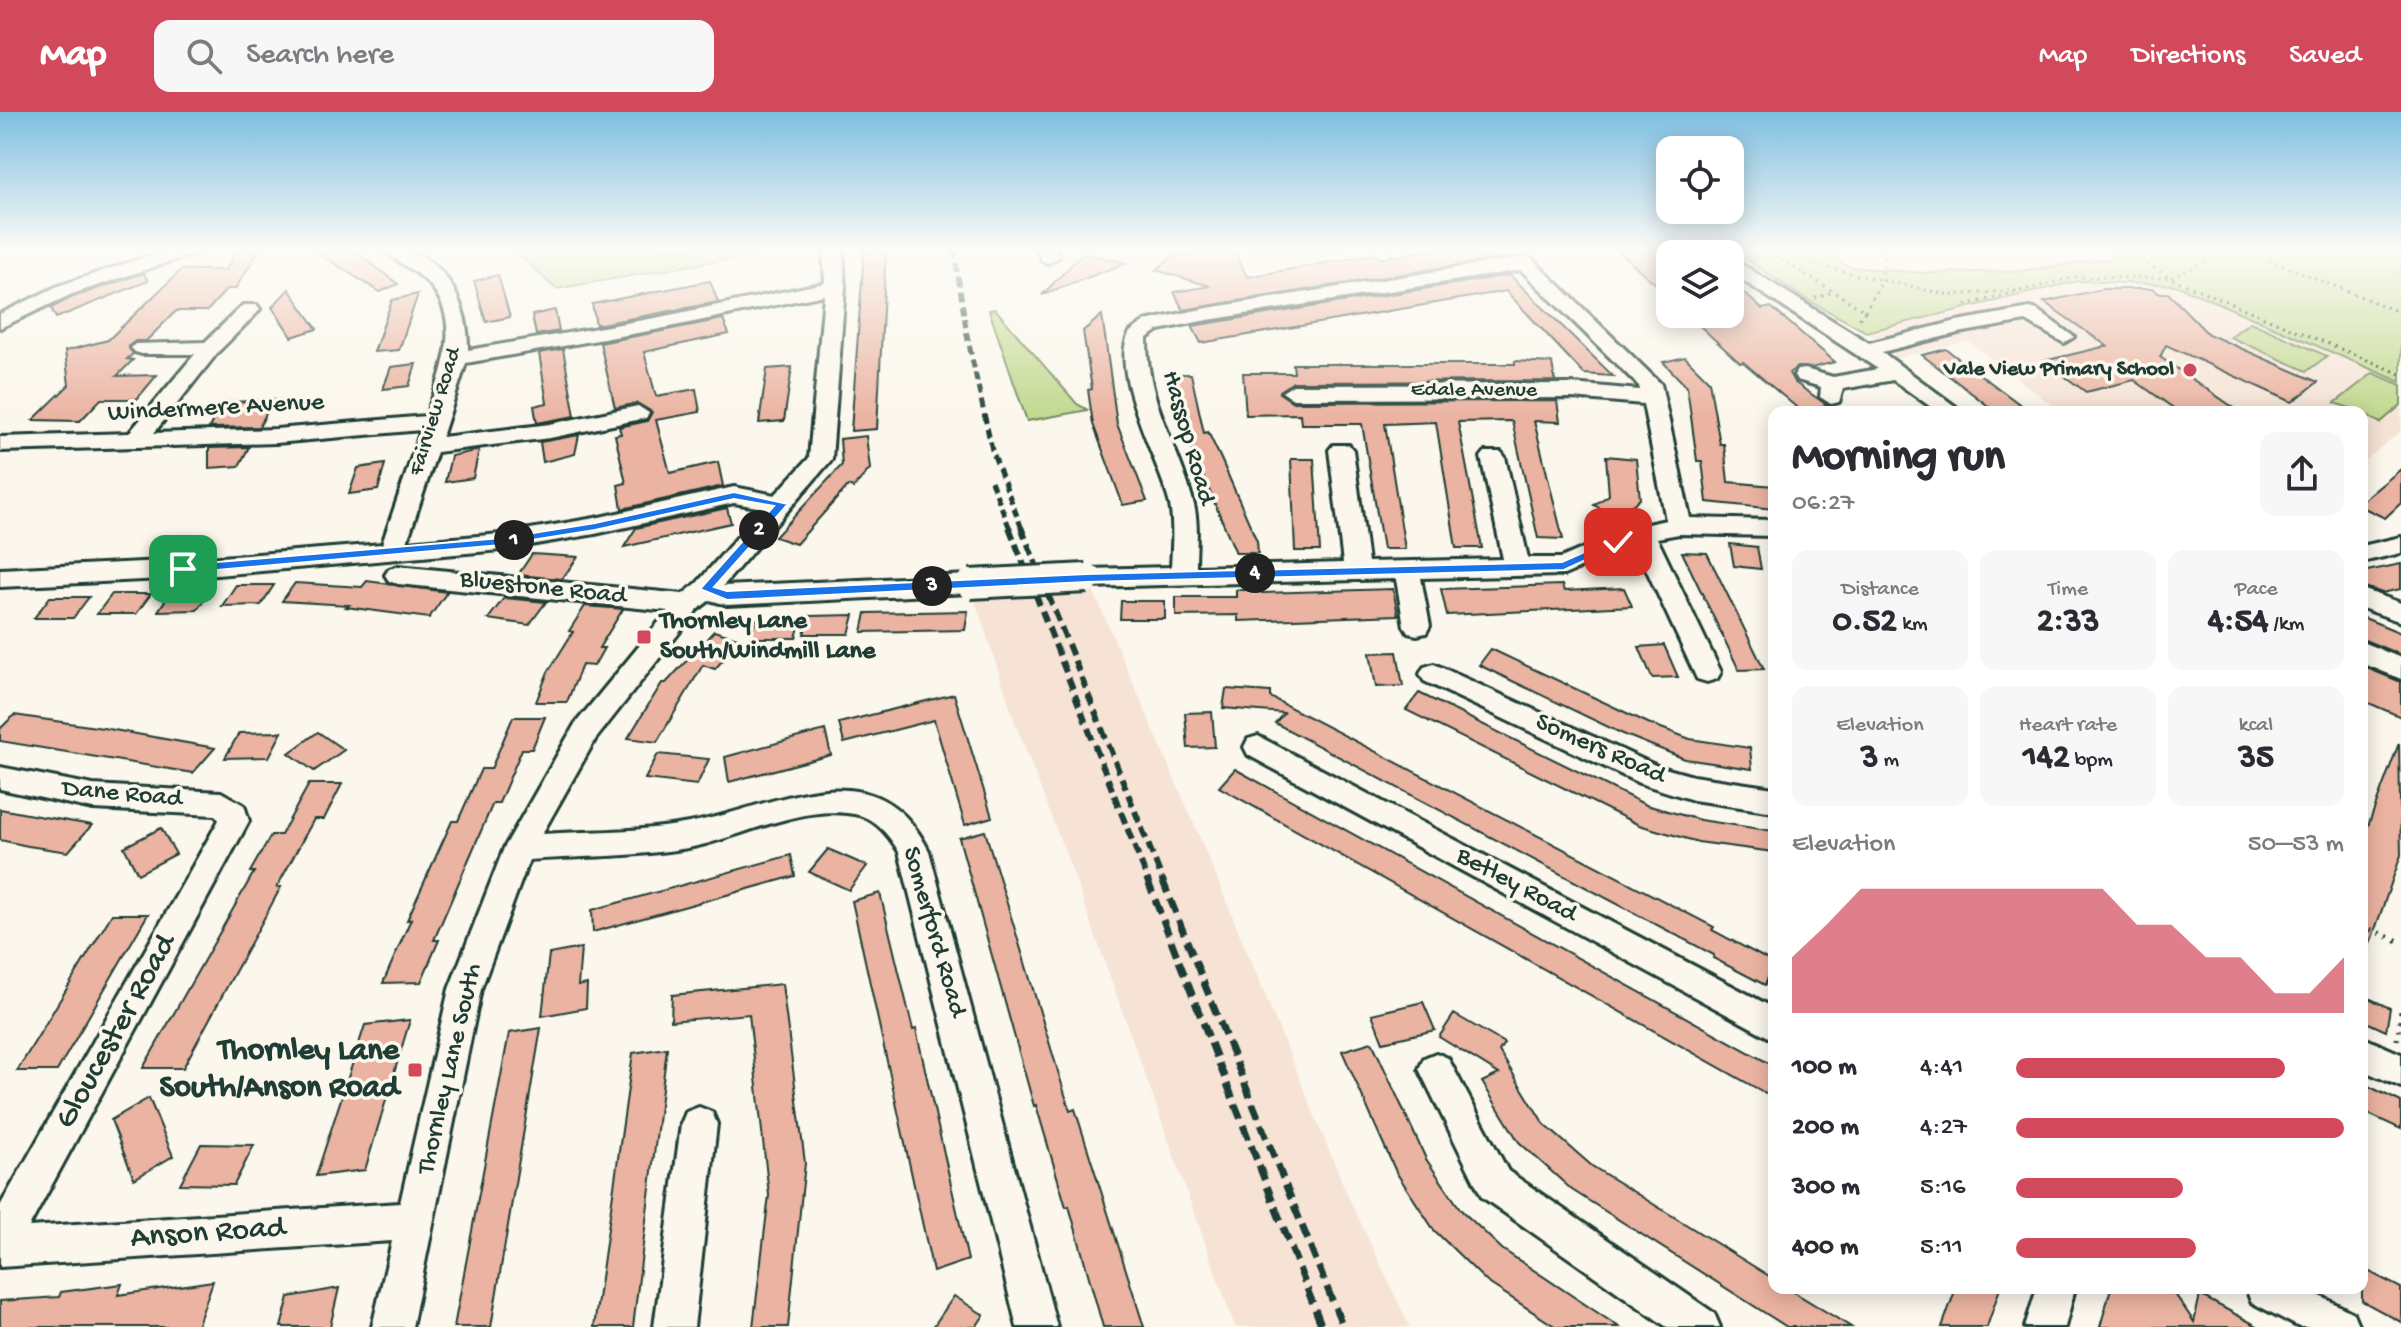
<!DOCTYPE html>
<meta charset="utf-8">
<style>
:root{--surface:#fff;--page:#f7f7f7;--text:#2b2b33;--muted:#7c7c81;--accent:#d1495b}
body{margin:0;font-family:"Gochi Hand",sans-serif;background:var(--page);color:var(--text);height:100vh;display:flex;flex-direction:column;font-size:30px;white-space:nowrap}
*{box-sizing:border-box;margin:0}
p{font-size:26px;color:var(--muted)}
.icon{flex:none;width:44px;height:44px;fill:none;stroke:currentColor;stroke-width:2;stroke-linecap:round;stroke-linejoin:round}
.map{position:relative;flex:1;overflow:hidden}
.panel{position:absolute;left:1768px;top:294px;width:600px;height:888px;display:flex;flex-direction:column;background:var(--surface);border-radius:16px;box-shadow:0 4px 20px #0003}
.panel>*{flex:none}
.controls{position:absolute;left:1656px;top:24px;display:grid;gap:16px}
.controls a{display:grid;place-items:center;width:88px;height:88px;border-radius:16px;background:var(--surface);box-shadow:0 4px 20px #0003;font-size:40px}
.pin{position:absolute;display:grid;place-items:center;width:68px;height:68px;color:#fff;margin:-34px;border-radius:16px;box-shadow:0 4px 12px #0006}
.km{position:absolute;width:40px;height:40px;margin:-20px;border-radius:50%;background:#222;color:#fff;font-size:22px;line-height:40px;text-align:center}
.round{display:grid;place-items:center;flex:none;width:84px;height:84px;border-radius:16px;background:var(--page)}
.head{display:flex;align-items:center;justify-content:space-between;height:136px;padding:0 24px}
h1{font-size:44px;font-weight:800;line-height:60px}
.metrics{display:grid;grid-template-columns:repeat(3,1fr);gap:12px;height:136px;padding:8px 24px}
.metrics div{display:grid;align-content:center;border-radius:16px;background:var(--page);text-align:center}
.metrics b{font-size:34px;font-weight:800}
.metrics small{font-size:22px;font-weight:400}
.metrics p{font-size:22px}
.chart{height:224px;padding:16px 24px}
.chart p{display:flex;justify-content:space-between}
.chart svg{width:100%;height:144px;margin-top:8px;fill:var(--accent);opacity:.7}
ul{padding:0 24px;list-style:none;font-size:26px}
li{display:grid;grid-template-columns:128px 96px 1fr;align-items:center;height:60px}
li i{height:20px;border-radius:10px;background:var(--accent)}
header{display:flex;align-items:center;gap:48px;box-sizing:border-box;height:112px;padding:0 40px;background:var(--accent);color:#fff}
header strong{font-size:38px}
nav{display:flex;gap:44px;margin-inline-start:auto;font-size:28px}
.search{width:560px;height:72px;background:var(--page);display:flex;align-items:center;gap:20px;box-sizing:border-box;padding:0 28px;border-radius:16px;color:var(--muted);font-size:30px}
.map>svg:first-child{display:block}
.built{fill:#f6e3d6}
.green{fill:#c1d88e;stroke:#708a61;stroke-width:2}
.building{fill:#ebb3a1;stroke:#1f3d34;stroke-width:2}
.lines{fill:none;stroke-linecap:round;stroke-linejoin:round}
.minor-casing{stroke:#1f3d34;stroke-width:6}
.path-far1{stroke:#1f3d34;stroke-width:3;stroke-dasharray:2 5;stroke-linecap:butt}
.path{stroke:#1f3d34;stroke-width:5;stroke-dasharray:2 7;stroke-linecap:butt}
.minor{fill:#fbf7ec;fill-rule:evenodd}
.rail-far2{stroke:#1f3d34;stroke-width:5;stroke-dasharray:9 5;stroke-linecap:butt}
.rail-far1{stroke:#1f3d34;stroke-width:6;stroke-dasharray:12 6;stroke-linecap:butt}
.rail{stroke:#1f3d34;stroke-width:7;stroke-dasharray:15 7;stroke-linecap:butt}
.minor-bridge-casing{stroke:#1f3d34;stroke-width:34;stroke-linecap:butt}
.minor-bridge{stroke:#fbf7ec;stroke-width:28}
.route{fill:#1a73e8;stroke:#fff;stroke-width:2}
.poi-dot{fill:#d1495b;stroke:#fbf7ec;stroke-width:3}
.labels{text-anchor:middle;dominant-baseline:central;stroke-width:7;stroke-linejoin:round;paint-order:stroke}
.far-poi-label{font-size:22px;font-weight:bold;fill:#1f3d34;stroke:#fbf7ec;text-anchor:end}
.far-street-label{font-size:22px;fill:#1f3d34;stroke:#fbf7ec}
.street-label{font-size:26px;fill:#1f3d34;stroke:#fbf7ec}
.poi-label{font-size:26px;font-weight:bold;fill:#1f3d34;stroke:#fbf7ec;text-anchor:start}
.near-street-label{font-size:32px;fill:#1f3d34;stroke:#fbf7ec}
.near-poi-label{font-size:32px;font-weight:bold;fill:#1f3d34;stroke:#fbf7ec;text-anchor:end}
</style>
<header>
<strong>Map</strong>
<div class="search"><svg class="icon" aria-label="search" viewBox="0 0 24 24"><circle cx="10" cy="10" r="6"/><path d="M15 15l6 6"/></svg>Search here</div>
<nav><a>Map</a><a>Directions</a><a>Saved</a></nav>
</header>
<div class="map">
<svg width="2401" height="1215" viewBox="0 0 2401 1215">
<rect width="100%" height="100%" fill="#fbf7ec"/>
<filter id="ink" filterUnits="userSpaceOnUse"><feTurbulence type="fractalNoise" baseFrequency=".0125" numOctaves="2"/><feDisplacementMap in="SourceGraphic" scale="16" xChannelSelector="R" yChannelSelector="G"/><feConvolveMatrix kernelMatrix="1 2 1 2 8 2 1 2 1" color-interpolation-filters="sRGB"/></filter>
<g filter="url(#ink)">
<g class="built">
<polygon points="2078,169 2176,173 2401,270 2401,319 2362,351 2362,300 2061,300 1968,229 1892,247 1889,245 1894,242 1866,220"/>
<polygon points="1092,476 1198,721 1348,1084 1410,1215 1235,1215 1073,761 1015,610 973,482"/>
</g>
<g class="green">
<polygon points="512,137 785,137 556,177"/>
<polygon points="1731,137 1821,137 1849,155 1926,161 2019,159 2113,146 2117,137 2401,137 2401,270 2176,173 2078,169 1866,220 1804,186"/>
<polygon points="995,197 1077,292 1088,298 1027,309 989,198"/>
<polygon points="2250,210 2327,244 2307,259 2230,225"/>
<polygon points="2373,261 2401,273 2401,293 2380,311 2362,300 2335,291"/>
</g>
<g class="building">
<polygon points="238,137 260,137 235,177 227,177 207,199 176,199 146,229 135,229 129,234 133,242 127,247 133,248 117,264 157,263 137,287 101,287 80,309 33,308 69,273 65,239 108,228 181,158 225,158"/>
<polygon points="311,137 352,137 398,172 380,180"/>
<polygon points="1216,137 1233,137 1247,165 1376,142 1380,147 1435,137 1482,137 1493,147 1183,198 1174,180 1210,174 1156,158 1172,145"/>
<polygon points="1616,137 1670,137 1670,183 1645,163"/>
<polygon points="886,138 877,317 851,319 864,139"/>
<polygon points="1083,141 1126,151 1042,183"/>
<polygon points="144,161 148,169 56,206 51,196 73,185"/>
<polygon points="498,163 510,205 486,210 474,169"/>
<polygon points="1510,163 1613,264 1584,262 1506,179 1201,231 1192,214"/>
<polygon points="710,169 718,190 596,213 592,192"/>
<polygon points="1730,169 1762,197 1771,195 1835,250 1811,256 1797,255 1789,261 1794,270 1827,293 1802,300 1743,250 1740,251 1687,202 1730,202"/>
<polygon points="289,177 317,217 292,225 272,195"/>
<polygon points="2103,177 2154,177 2158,181 2168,181 2208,222 2318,270 2292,290 2166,233 2160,245 2240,300 2179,300 2134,268 2086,280 2044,249 2107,234 2044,190"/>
<polygon points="418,182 399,238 374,240 392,188"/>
<polygon points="555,198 559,219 536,223 532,203"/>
<polygon points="1102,203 1117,312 1147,389 1123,393 1093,312 1088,278 1092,277 1083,219"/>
<polygon points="723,207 729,222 644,240 656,284 696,277 700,300 656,308 670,361 718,350 723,374 622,397 618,373 626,371 615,323 621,322 619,315 647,309 652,300 637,291 615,296 600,231"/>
<polygon points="563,237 575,304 537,311 534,294 547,291 539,241"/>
<polygon points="1946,237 2030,300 1996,300 1922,243"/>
<polygon points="1685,245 1709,269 1720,332 1724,332 1728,370 1774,374 1774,397 1707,390 1702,349 1697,349 1687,275 1663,250"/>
<polygon points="1515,249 1552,251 1555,269 1293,270 1279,281 1293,290 1557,289 1560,310 1534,309 1563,427 1538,426 1512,309 1458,310 1482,436 1456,436 1436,310 1385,312 1405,437 1383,437 1362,312 1301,312 1300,302 1246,303 1243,261 1294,261 1293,252 1515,252"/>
<polygon points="416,252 409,274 383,277 391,255"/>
<polygon points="792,255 784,309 759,311 767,257"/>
<polygon points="1170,262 1191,262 1204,321 1208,320 1221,347 1257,429 1258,441 1236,441 1179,308"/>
<polygon points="274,287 259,315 209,316 221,291"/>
<polygon points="579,323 575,342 543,350 540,330"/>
<polygon points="866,324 870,357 853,376 848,374 796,432 775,425 842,353 840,327"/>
<polygon points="249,335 239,354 209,356 209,336"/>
<polygon points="479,338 473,366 445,370 451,344"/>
<polygon points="1606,344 1636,347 1640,387 1615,405 1594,393 1609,383"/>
<polygon points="1291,347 1314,347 1320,439 1295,439"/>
<polygon points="385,352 378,378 349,382 358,356"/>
<polygon points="2401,357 2401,391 2385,406 2362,395 2362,389"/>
<polygon points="727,396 731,411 624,435 636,416"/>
<polygon points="1730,432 1757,435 1761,457 1734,454"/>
<polygon points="1682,440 1707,441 1764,557 1739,558"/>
<polygon points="532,442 578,445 562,467 518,463"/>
<polygon points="2401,452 2401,477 2382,481 2362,474 2362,460"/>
<polygon points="367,469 447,480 429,506 346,495 349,493 282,489 295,471 362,475"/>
<polygon points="236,473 274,473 261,493 222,494"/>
<polygon points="1562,473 1564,479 1624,476 1632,494 1447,503 1441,477"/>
<polygon points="1393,477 1398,503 1238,509 1238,503 1176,504 1176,485 1236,485 1236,478 1262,478 1262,481"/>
<polygon points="173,478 211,478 197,498 158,499"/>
<polygon points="112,482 151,482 136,502 97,502"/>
<polygon points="50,485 89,485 73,506 34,506"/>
<polygon points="504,486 546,490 529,513 488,507"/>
<polygon points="1121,489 1165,489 1165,507 1120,507"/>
<polygon points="585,494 623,497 599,536 604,536 594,554 582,553 567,590 536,590 548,560 573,520 569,519"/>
<polygon points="968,499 965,518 862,520 866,501"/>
<polygon points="854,503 849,522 804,522 809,504"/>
<polygon points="2362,505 2401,521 2401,543 2362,527"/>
<polygon points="756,507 801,507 796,526 750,526"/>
<polygon points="714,519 741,527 715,557 703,553 657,630 628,626 662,571 666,571"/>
<polygon points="1664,533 1678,565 1652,566 1639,535"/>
<polygon points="1491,537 1648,611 1690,627 1750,636 1752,657 1685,647 1623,622 1479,553"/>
<polygon points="1397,540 1403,574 1376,575 1370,541"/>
<polygon points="2362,554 2401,570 2401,605 2362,588"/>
<polygon points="1226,577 1270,580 1270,585 1714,815 1712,818 1774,851 1765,873 1713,846 1714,843 1275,611 1284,601 1223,596"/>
<polygon points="1419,581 1646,693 1700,708 1774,719 1774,740 1698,730 1639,713 1406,598"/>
<polygon points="954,582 992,705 965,713 934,608 844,631 839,611"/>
<polygon points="1212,600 1215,635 1188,636 1185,601"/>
<polygon points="14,603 103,616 215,636 193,661 0,629 0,617"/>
<polygon points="513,605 545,605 532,637 522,637 499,691 493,691 434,828 439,828 421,870 383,871 411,807 407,808 452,709 458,709 481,657 491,657"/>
<polygon points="825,618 831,643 729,670 725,645"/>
<polygon points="282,620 269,645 225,646 239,621"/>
<polygon points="318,620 344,638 314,659 289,641"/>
<polygon points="2399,631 2401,743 2365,846 2362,846 2362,730"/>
<polygon points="658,642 709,647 697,673 645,667"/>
<polygon points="1235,657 1774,954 1774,986 1219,675"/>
<polygon points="309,672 342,672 324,707 314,707 277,775 281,775 183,956 143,956 254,760 250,760 271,723 281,723"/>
<polygon points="0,697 38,704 92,713 68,740 28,734 0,728"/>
<polygon points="161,716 176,742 138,762 124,735"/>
<polygon points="985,719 1070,999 1075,997 1144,1215 1103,1215 1069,1094 1066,1095 1036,993 1034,994 959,726"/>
<polygon points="828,737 867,754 849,778 809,760"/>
<polygon points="791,743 795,764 593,820 592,798"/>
<polygon points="880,781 913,918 916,917 968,1148 933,1160 852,789"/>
<polygon points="112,802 148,802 57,959 17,959"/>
<polygon points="581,836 578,874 587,872 586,896 542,904 549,842"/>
<polygon points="782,872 805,1051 788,1215 753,1215 769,1083 749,902 671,909 672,883"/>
<polygon points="2362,883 2390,896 2386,919 2362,908"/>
<polygon points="1423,890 1435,918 1383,930 1372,902"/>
<polygon points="1454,902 1504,931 1499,939 1544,1012 1592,1054 1774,1167 1774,1176 1787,1176 1851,1215 1787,1215 1572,1078 1519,1030 1482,970 1499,962 1439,925"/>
<polygon points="410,908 365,1058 316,1064 365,913"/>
<polygon points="541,916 491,1215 454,1215 509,921"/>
<polygon points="1372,930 1426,1047 1461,1098 1502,1137 1619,1215 1556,1215 1487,1170 1434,1118 1396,1060 1342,939"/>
<polygon points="667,936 633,1215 594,1215 633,941"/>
<polygon points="2362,971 2401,990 2401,1017 2362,999"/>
<polygon points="149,986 173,1044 134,1067 111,1008"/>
<polygon points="201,1032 254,1033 234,1073 180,1072"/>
<polygon points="2362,1156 2401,1176 2401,1210 2362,1189"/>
<polygon points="213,1169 197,1215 0,1215 0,1189 59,1185 61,1180 122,1172 118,1183"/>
<polygon points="339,1176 330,1215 281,1215 289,1185"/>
<polygon points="1956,1176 2000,1176 1987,1215 1942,1215"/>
<polygon points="2111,1176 2171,1176 2194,1210 2200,1183 2259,1215 2100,1215"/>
<polygon points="954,1184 984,1203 976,1215 933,1215"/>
</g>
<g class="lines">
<g class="minor-casing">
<g id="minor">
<polygon points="169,137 198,137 196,141 72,182 0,216 0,202 58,174"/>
<path d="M384,137C391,137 402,136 409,138C450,152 469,199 468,238L655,206L825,171L823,137H843L845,175L832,347L723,474L970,463L979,466L983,472L979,478L970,481L727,493L710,488L697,498L595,628L542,722C591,719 641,720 689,711C777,695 875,631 929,739L1057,1215H1017L899,740C889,723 874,705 854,702C799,692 741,726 688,736C636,745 582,744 529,748L481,877L412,1215H372L392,1129L0,1155V1094L219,708L215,703L93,697L0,677V655L93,673L221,680L244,693L249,709L29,1115L400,1091L449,877L504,736L575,612L668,499L398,472L389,469L385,463L389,457L398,454L683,482L697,471L763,396L734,391L595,422L501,438L183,466L0,475V457L183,448L382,432L421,318L276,331L0,339V325L129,321L195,242H142L135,240L131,236L135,232L205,230L243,193H257L260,197L257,201L218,240L154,321L276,317L426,304C441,262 464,210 429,172C416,157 396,151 384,137ZM824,183L809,346L775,383L734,375L595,406L501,422L407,430L437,340L550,326L646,306L649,301L638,294L550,312L442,325L466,251L655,218Z"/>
<polygon points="1037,137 1057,137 1059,145 1049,151 1042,149"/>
<polygon points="1701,137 1723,137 1727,142 1704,142"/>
<path d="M1525,145L1532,147L1661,272L1690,406L1774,408V424L1679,422L1657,426L1721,560L1717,567L1707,570L1697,567L1635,433L1564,463L1421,466L1430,514L1426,521L1417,523L1408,521L1404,514L1396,467L1087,475L1078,472L1074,466L1078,460L1087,457L1171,455C1172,435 1174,413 1170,393C1161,352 1107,258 1130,220L1145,209L1202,197ZM1521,158L1639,274L1640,278L1572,272L1293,273L1282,280L1293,287L1572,286L1643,292L1666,408L1633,415L1561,446H1528L1505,345L1501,340H1485L1481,345L1503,447L1368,450L1353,338L1349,333H1333L1329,338L1343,451L1196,455C1196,434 1199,413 1194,393C1179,333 1146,291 1147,226L1159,218L1202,209Z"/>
<polygon points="1730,145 1869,231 1957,209 2030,196 2037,198 2074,225 2064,231 2026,209 1958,221 1882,240 1963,300 1938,300 1893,268 1843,277 1839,290 1831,292 1820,285 1821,275 1797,268 1794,263 1797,258 1805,257 1833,265 1878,257 1730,160"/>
<polygon points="2401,425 2401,441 2362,450 2362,434"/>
<polygon points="2362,477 2401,491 2401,510 2362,496"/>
<polygon points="2362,530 2401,546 2401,567 2362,551"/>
<polygon points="1434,552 1657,654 1693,664 1774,676 1774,700 1693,688 1639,671 1424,569 1420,562 1424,555"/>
<polygon points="1258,624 1774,896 1774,928 1248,643 1244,635 1248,627"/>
<polygon points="2362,925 2401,942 2401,975 2362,958"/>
<polygon points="1436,941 1448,946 1508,1059 1714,1201 1720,1215 1667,1215 1482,1085 1419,957 1424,946"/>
<polygon points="699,995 712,1000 717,1012 694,1215 654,1215 681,1012 686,1000"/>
<polygon points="2037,1176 2075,1176 2065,1215 2025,1215"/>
<polygon points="2246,1176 2305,1176 2353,1201 2359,1215 2299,1215 2251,1190"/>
</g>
</g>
<g class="path-far1">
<polyline points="1254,137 1296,143 1349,137"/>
<polyline points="1387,137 1400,155"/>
<polyline points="1764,137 1865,199 1858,209"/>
<polyline points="1776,137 1828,156 1949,183 2019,178"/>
<polyline points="2124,137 2170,166 2231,137"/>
<polyline points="2243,137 2401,201"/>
<polyline points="1815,186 1833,180"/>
<polyline points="1966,193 2075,165 2170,166 2401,262"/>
<polyline points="1865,199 1882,169 1885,137"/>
</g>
<g class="path">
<polyline points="2362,814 2401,830"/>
<polyline points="2397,928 2401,899"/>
</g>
<use href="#minor" class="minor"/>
<g class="rail-far2">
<polyline points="954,137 967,223 992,338 1022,417"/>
<polyline points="991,369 1010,417"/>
</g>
<g class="rail-far1">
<polyline points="1009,415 1148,769"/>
<polyline points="1021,415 1163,769"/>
</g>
<g class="rail">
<polyline points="1147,767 1322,1215"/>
<polyline points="1162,767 1343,1215"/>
</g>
<g class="minor-bridge-casing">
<polyline id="minor-bridge" points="970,472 1087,466"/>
</g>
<use href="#minor-bridge" class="minor-bridge"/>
</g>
</g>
<linearGradient id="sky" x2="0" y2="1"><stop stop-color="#7ebfe1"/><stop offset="0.45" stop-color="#fdfbf6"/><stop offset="1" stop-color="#fdfbf6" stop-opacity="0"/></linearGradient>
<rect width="2401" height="307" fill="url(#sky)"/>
<polygon class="route" points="734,380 788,392 714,475 727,479 1087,462 1562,450 1614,427 1624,430 1564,458 1087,470 727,488 700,477 774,394 734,387 595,418 501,433 183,461 177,457 183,453 501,426 595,411"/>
<g class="poi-dot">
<circle cx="2190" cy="258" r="8"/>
<rect x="636" y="517" width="16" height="16" rx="4"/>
<rect x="407" y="950" width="16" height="16" rx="4"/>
</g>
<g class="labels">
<g class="far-poi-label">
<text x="2174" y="258">Vale View Primary School</text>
</g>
<g class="far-street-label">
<text x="1474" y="279">Edale Avenue</text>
<text transform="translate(436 300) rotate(-73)">Fairview Road</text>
</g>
<g class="street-label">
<text transform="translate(216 297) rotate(-3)">Windermere Avenue</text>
<text transform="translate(1187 326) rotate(74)">Hassop Road</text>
<text transform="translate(543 477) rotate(6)">Bluestone Road</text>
<text transform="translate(1600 638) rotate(24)">Somers Road</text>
<text transform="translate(122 683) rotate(5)">Dane Road</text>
<text transform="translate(1516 774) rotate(28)">Betley Road</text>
<text transform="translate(933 820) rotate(74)">Somerford Road</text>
<text transform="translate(451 957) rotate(-77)">Thornley Lane South</text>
</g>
<g class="poi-label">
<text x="660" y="510">Thornley Lane<tspan x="660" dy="30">South/Windmill Lane</tspan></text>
</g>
<g class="near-street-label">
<text transform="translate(117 920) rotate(-61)">Gloucester Road</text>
<text transform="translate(208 1122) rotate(-4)">Anson Road</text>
</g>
<g class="near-poi-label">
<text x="399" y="940">Thornley Lane<tspan x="399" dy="37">South/Anson Road</tspan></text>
</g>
</g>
</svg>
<div class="controls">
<a><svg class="icon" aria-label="locate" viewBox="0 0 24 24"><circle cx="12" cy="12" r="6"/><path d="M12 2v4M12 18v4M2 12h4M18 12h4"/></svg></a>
<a><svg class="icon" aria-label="layers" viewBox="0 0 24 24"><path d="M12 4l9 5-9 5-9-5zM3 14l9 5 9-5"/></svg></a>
</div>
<div class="pin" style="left:183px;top:457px;background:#1e9e55"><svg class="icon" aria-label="arrive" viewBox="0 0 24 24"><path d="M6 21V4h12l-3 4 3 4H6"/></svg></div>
<div class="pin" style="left:1618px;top:430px;background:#d93025"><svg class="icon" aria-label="check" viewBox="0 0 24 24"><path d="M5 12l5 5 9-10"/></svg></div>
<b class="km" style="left:514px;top:428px">1</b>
<b class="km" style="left:759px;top:418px">2</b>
<b class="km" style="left:932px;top:474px">3</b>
<b class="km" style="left:1255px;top:461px">4</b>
<section class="panel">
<div class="head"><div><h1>Morning run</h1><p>06:27</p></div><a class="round"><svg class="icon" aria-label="share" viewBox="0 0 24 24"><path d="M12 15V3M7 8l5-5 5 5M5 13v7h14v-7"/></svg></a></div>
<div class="metrics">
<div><p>Distance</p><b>0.52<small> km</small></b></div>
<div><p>Time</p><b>2:33</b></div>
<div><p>Pace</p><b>4:54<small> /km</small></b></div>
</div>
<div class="metrics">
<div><p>Elevation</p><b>3<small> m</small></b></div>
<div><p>Heart rate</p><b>142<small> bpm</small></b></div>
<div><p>kcal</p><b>35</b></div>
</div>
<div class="chart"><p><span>Elevation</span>50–53 m</p>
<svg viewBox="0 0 160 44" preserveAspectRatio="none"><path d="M0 44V27L10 17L20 6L30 6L40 6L50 6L60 6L70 6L80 6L90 6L100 17L110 17L120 27L130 27L140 38L150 38L160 27V44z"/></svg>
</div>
<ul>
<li><b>100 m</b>4:41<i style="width:82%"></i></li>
<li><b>200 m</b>4:27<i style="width:100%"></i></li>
<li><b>300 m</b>5:16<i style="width:51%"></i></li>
<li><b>400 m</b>5:11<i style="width:55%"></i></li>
</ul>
</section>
</div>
